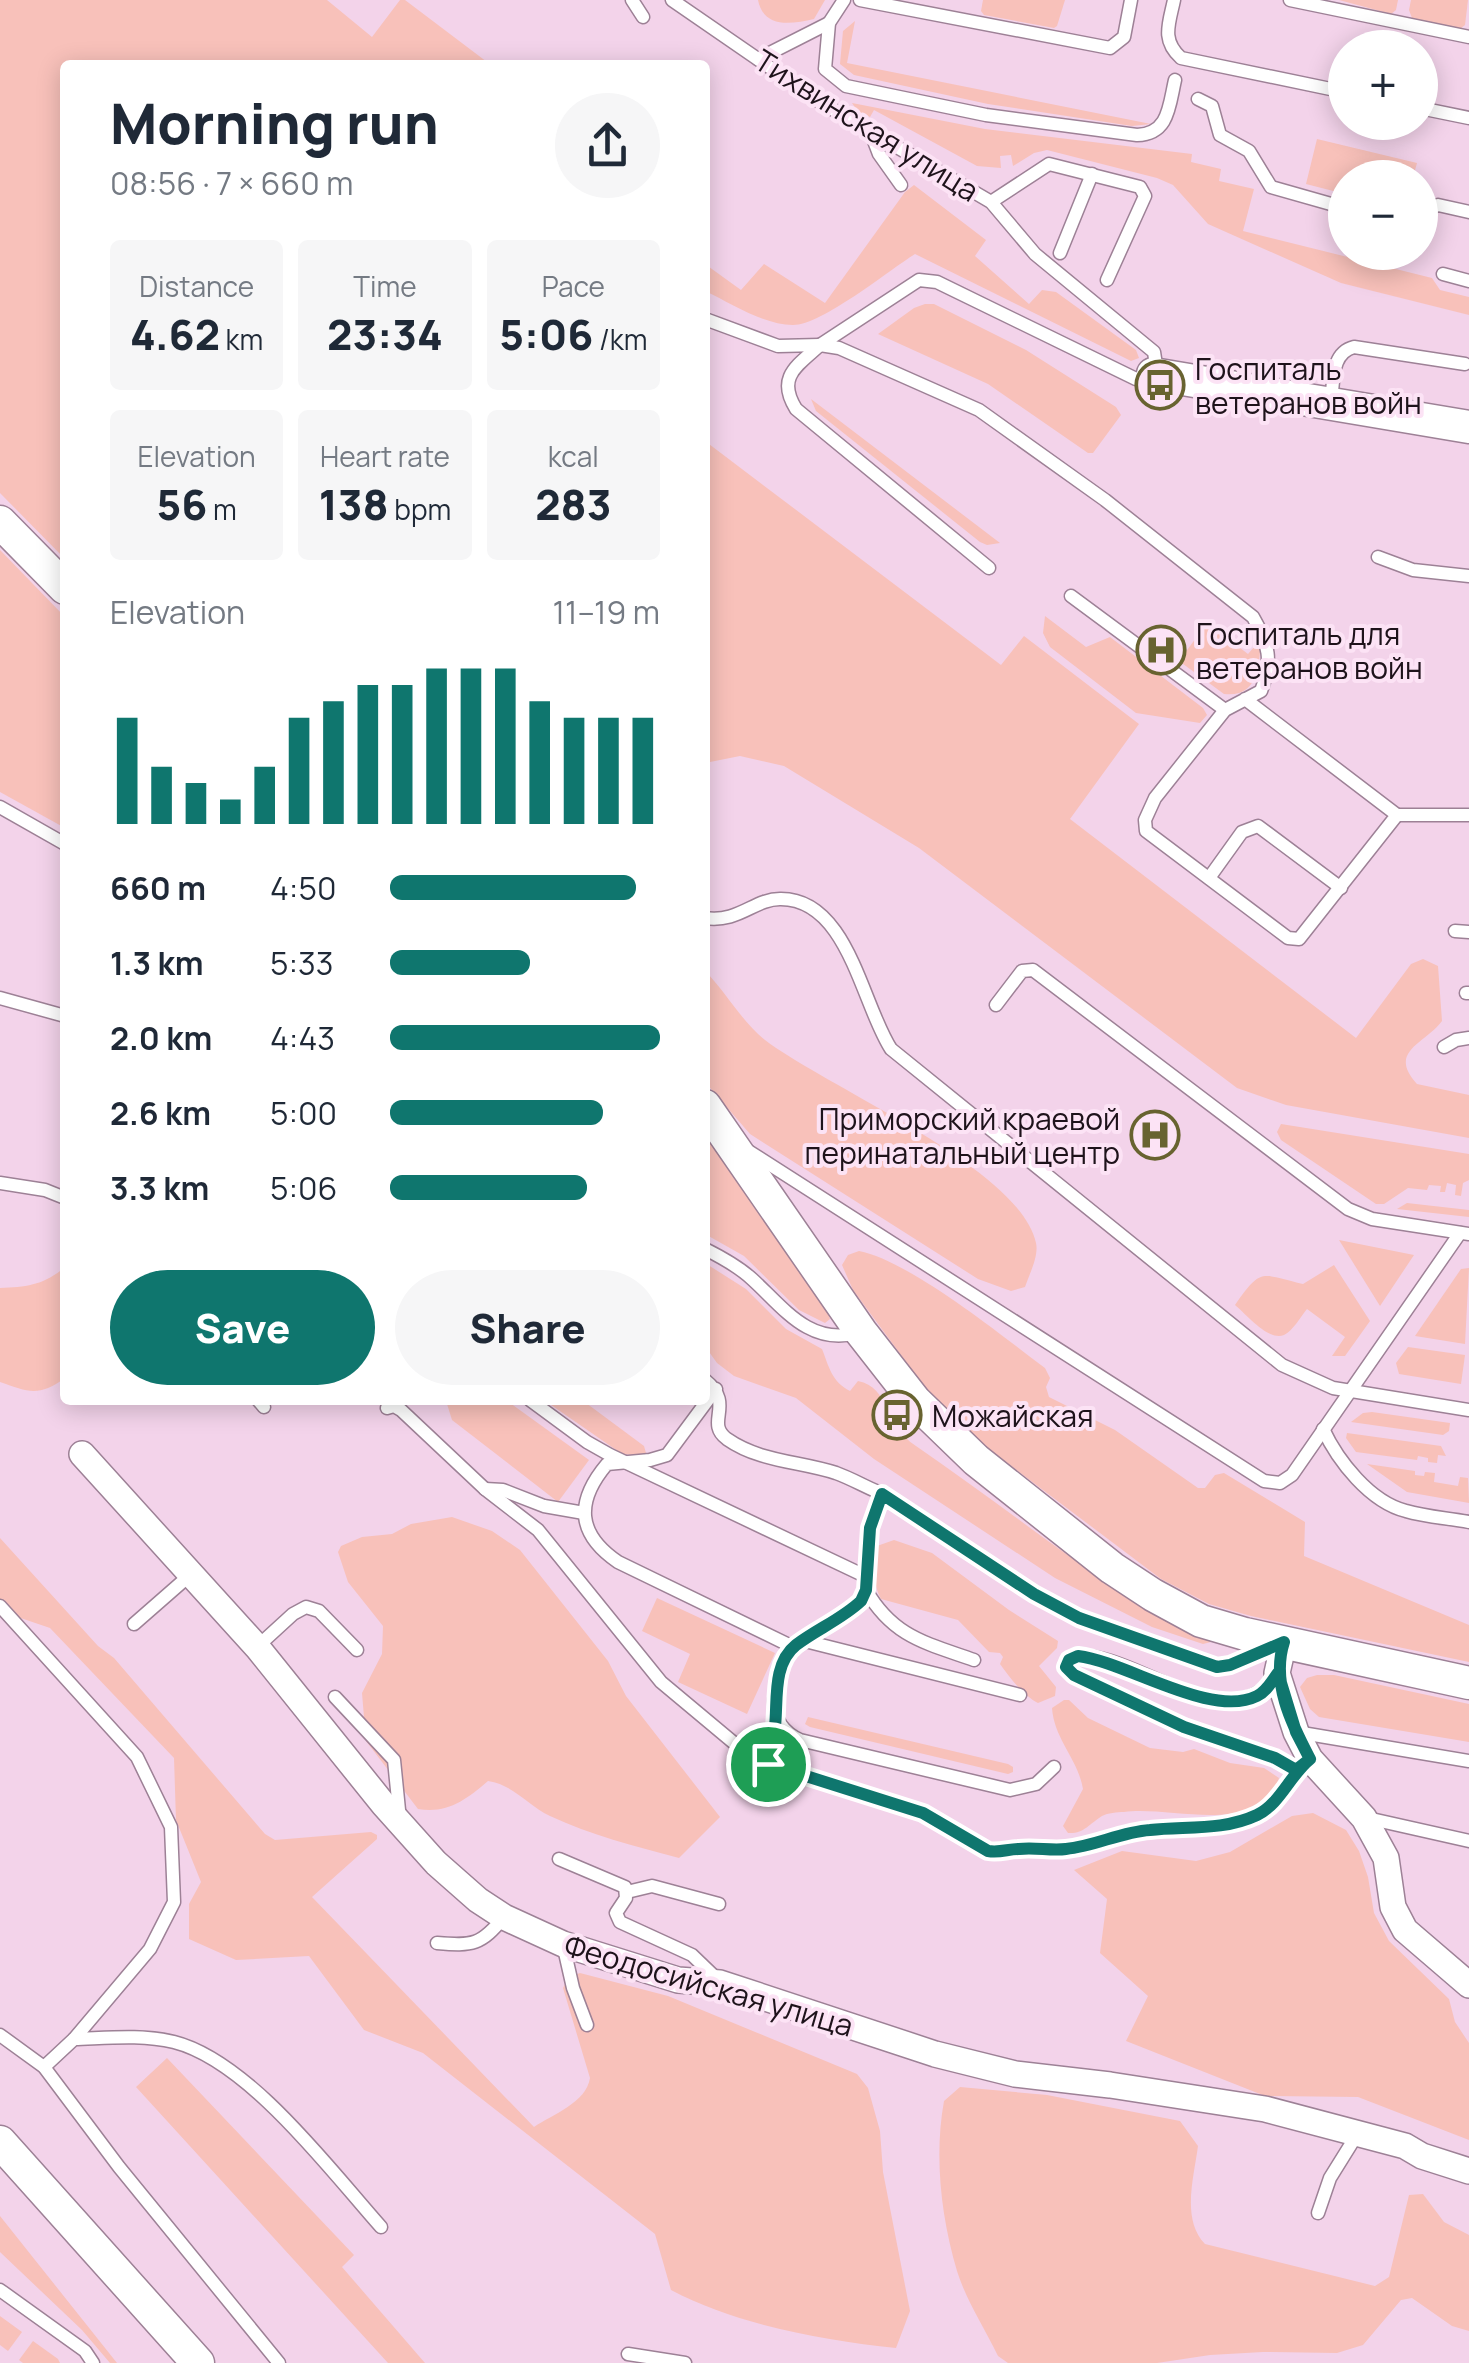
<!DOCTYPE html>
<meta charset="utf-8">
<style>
:root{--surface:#fff;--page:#f6f6f7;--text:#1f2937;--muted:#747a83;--accent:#0f766e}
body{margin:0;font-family:Manrope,sans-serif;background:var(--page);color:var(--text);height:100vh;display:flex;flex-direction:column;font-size:38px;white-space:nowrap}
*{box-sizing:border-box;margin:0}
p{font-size:32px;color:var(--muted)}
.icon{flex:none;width:55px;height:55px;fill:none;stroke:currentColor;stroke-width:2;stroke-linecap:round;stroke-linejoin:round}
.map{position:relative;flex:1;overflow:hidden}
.side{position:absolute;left:60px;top:60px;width:650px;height:1345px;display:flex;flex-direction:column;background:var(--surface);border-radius:10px;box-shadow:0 5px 25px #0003}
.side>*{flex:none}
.fabs{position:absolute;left:1328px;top:30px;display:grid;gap:20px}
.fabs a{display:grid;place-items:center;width:110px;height:110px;border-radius:50%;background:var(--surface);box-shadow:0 5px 25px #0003;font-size:50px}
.pin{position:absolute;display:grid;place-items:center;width:85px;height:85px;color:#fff;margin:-42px;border:5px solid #fff;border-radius:50%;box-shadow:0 2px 10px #0007}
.round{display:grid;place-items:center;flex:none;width:105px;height:105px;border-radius:52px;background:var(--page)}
.summary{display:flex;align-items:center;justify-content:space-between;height:170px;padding:0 50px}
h1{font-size:55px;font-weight:800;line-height:75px}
.stats{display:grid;grid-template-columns:repeat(3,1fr);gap:15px;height:170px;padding:10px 50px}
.stats div{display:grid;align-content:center;border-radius:10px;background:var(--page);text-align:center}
.stats b{font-size:42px;font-weight:800}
.stats small{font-size:28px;font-weight:400}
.stats p{font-size:28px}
.chart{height:280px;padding:20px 50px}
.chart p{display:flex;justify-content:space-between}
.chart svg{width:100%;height:180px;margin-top:10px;stroke:var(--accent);stroke-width:6}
.action{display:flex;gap:20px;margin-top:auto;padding:20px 50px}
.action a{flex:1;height:115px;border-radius:60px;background:var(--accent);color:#fff;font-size:40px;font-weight:800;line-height:115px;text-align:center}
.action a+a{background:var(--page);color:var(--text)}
ul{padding:0 50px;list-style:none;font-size:32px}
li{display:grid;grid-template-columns:160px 120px 1fr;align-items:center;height:75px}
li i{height:25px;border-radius:12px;background:var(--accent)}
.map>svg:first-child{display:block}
.green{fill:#f8c1ba}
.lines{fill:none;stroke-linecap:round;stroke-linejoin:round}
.lane-casing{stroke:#9d8196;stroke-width:15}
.street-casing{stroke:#9d8196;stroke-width:28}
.secondary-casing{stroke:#9d8196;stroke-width:35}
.lane{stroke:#fff;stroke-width:12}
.street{stroke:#fff;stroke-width:25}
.secondary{stroke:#fff;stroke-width:32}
.route-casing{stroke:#fff;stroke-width:20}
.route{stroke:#0f766e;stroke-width:12}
.labels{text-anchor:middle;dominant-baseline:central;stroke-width:8;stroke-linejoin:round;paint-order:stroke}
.street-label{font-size:30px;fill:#1e131b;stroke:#fce3f5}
.poi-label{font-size:30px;fill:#1e131b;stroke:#fce3f5;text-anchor:start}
</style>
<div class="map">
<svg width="1469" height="2363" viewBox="0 0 1469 2363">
<rect width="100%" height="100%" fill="#f3d3ea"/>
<g class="green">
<polygon points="0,0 327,0 372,37 400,0 405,0 491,65 65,65 65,559 0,493"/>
<path d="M758,0H825L814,19C791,24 764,29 758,0Z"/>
<polygon points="983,0 1065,0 1057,26 1054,28 984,15 981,11"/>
<polygon points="1339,0 1398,0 1396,10 1391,14"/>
<polygon points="1411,0 1468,0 1465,25 1460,29 1412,18 1409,10"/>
<polygon points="855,21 847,63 1151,124 1132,126 988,104 854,75 840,64 843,31"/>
<polygon points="852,103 985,129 1192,154 1191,162 1221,169 1219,181 1254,189 1243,231 1432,278 1440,290 1469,297 1469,315 1341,283 1208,224 1173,185 1157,178 1047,150 1034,153 1013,166 1011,155 1000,156 1001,168 977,166 874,110 870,117 858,112"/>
<polygon points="1317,139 1417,163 1413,177 1345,178 1345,194 1306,184"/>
<path d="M914,185L986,240L975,256L1029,304L1042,290L1056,292L1136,350L1139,358L1131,361L915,254C888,271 822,325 793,325C763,325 731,303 705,291V264L741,290L764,264L825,303L905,192Z"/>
<polygon points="925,304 934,304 1026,350 1116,407 1121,415 1093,453 1088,453 988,384 878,334 914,308"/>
<polygon points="811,399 1000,543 987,545 980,542 816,411"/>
<path d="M705,441L1001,665L1024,636L1139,724L1070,819L1356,1038L1411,964L1423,959L1438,966L1442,1021C1425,1044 1387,1051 1417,1084L1469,1095V1138L1286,1105L1237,1088L919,848L784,766L740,756L705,763Z"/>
<polygon points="0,550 65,617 65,828 0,792"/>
<polygon points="1045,616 1086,647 1110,637 1203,708 1207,715 1200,723 1136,713 1050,647 1043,633"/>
<path d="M1207,623L1248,654L1261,639C1259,664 1259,698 1224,694L1179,661Z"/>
<path d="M705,971C726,992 742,1022 765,1040C828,1088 1020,1168 1036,1243C1039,1256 1029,1275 1025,1287L1011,1291L978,1279L750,1134L705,1082Z"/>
<polygon points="1281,1124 1469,1154 1469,1180 1463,1183 1461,1196 1455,1195 1456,1185 1447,1183 1445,1192 1440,1192 1441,1186 1429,1185 1427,1190 1408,1188 1384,1204 1376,1204 1281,1140 1277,1132"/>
<polygon points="705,1133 826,1306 830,1319 825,1323 799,1310 744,1256 705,1234"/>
<polygon points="1407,1203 1469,1210 1469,1217 1397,1209"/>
<polygon points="1339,1240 1414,1255 1380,1306"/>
<path d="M859,1251C910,1261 1002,1336 1045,1368L1050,1378L1046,1387L1049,1397L1115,1430L1198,1488H1205L1215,1475L1224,1473L1305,1522L1304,1556L1469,1625V1662L1251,1616L1209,1604L1161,1579L982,1444L926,1389L853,1290L842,1265L848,1255Z"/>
<path d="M705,1263L746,1289L786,1329L822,1349C829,1367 832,1382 850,1391L858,1381C890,1387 884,1425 916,1446C979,1489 1039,1536 1102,1579C1135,1602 1175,1618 1210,1637L1211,1642L1203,1644L1152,1627L1055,1578L874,1459L796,1398L734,1376L717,1363L707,1349Z"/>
<path d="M1334,1265L1370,1321L1345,1356H1332L1345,1337L1307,1309C1301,1316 1293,1331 1284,1335C1269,1342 1246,1314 1235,1305C1262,1267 1260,1274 1303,1284Z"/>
<path d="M65,1267V1378C39,1397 28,1392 0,1382V1288C27,1287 44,1285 65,1267Z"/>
<polygon points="1469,1268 1465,1344 1415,1336 1461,1269"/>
<polygon points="1408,1347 1465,1355 1461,1384 1399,1374 1396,1363"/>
<polygon points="451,1400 506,1400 589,1460 558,1502 452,1420 447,1404"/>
<polygon points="544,1400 582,1400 644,1446 646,1453 642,1456 622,1454"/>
<polygon points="1372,1412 1450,1423 1449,1431 1443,1435 1351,1422 1363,1413"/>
<polygon points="1347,1433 1441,1446 1446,1456 1438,1455 1437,1463 1428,1462 1428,1458 1418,1456 1417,1460 1356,1452 1346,1438"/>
<polygon points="1367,1464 1415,1471 1415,1475 1424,1476 1425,1472 1435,1473 1434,1482 1458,1486 1460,1477 1468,1478 1469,1503 1407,1492"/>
<path d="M452,1517L492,1531L520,1550L608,1661L626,1696L720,1817L679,1858C634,1846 591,1835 550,1816C527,1805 514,1785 488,1781C466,1800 447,1814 418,1809L366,1741L362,1693L382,1654L383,1626L348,1582L338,1552L341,1546L362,1537L392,1534L411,1524Z"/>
<path d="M0,1538L98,1646L114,1658L265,1834L275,1840L371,1832L377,1835V1839L312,1897L534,2127C553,2114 586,2103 590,2078L563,1988L569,1977L580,1973L668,1996L857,2074L868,2088L880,2131L883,2172L910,2311L896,2348C823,2340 737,2325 671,2290L655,2234L423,2053L364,2030L309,1956L236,1960L189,1939V1904L201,1882L176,1820L174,1758L50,1628L0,1611Z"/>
<path d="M894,1540L932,1553L1009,1610L1058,1641L1057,1648L1039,1666L1056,1687L1055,1696L1038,1703C1024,1696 1009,1677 1000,1664L1003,1657L1000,1653L989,1652L958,1620L881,1599C872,1581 873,1566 877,1546Z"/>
<polygon points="657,1598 775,1653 747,1714 678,1682 690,1654 642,1631"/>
<polygon points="1317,1675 1334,1675 1469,1704 1469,1742 1319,1717 1310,1709 1300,1687 1307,1678"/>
<path d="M1064,1700H1069L1088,1718L1150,1748L1183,1752L1194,1749L1230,1763L1264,1768L1279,1778C1261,1838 1169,1805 1124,1812C1117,1812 1108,1813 1102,1816C1089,1824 1084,1834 1068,1833L1063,1826L1083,1789C1078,1759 1054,1739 1052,1708Z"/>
<polygon points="808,1717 1008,1764 1013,1767 1013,1772 1008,1774 810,1727 805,1724"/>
<polygon points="1313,1813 1346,1830 1359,1851 1368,1877 1374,1913 1389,1941 1449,1999 1455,2022 1469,2043 1469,2140 1358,2097 1265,2096 1126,2041 1148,1996 1100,1953 1107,1899 1074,1870 1122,1851 1196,1861 1230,1852 1292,1816"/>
<polygon points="167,2058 354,2255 342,2267 425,2363 388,2363 136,2087"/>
<path d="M960,2087L1047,2095L1180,2121L1198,2146C1194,2177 1181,2219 1205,2244L1375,2286L1389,2277L1409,2195L1423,2194L1444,2222L1469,2235V2331L1452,2326L1412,2298L1401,2300L1363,2345L1337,2353L1263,2352L1210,2355L1157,2363H1008L998,2356C985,2329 966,2300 957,2271C941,2217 934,2156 944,2101Z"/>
<polygon points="0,2216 117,2363 110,2363 82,2330 0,2252"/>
<polygon points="0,2316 22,2332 8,2351 0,2345"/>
<polygon points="33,2341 58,2359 60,2363 23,2363 19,2360"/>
</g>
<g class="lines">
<g class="lane-casing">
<g id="lane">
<polyline points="632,0 643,17"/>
<path d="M672,0L820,102L991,202L1035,254L1154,352L1156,365L1153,374L1136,379L937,282L919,280L820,345L839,348L979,410L1105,500L1253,617C1269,645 1273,660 1261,691L1225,710L1155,798L1145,820L1146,831L1288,938L1299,939L1397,815L1245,699"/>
<path d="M844,0L829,23L825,69L846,86L986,115L1137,135C1169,134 1169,106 1175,80"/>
<polyline points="860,0 1110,48 1124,37 1131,0"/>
<path d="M1174,0C1169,24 1161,40 1181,58L1345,92"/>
<polyline points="1290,0 1469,37"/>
<polyline points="758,59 829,23"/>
<polyline points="1198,99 1212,106 1220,135 1249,151 1271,187 1345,208"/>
<polyline points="1420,108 1469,118"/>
<polyline points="871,133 879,154 901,185"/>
<polyline points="991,202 1049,164 1140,187 1145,196 1107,280"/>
<polyline points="1420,213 1438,205 1469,212"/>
<polyline points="1060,253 1092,174"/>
<polyline points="1443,274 1469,281"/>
<polyline points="705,319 778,346 820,345"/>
<path d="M820,345C797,366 776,377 796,409L989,568"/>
<path d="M1331,401C1334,380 1331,353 1354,347L1465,364"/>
<polyline points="1378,557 1413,570 1469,576"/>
<polyline points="1071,596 1225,710"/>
<polyline points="0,807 65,844"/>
<polyline points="1397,815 1469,815"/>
<polyline points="1209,878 1242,832 1258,826 1341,888"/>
<path d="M705,918C739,923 754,899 780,899C848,898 862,1005 891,1049L1282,1365L1333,1388L1469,1410"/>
<polyline points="1455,931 1469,932"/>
<polyline points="1466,993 1469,993"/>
<polyline points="0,998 65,1016"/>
<polyline points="996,1005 1022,971 1033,970 1348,1209 1372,1219 1469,1234"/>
<polyline points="1444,1047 1456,1040 1469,1038"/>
<polyline points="750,1152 1264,1481 1280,1483 1292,1475 1460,1233"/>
<polyline points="0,1183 45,1190 65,1198"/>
<path d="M705,1249C721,1257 738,1266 752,1279C783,1307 809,1346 857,1333"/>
<path d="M705,1380C736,1405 704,1422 727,1439C760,1462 799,1461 836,1473C850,1478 864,1486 878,1492C935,1521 983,1566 1039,1597C1094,1628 1157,1644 1217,1667L1230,1665L1273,1648"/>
<path d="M716,1389L667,1455L650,1460L607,1464C575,1502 577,1534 618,1562L793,1647L861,1601L866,1590L869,1528L882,1495"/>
<polyline points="258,1400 264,1407"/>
<polyline points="530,1400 587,1442 610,1455 865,1576"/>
<polyline points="387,1408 394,1406 401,1410 485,1489 538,1530 661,1682 740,1748 778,1769 923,1813 988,1851 1064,1850 1149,1830 1200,1829 1236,1823 1260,1814 1273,1804 1296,1770 1310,1759"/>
<path d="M1323,1429C1338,1461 1370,1502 1406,1511C1426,1517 1448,1518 1469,1522"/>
<polyline points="485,1489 503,1490 544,1506 584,1513"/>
<path d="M866,1590C893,1637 926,1643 974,1660"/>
<polyline points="0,1606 137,1757 171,1827 174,1902 150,1949 74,2039"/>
<polyline points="134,1624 190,1575"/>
<polyline points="805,1641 1020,1695"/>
<polyline points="257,1647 293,1614 306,1607 319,1611 357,1650"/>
<path d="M793,1647C775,1679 759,1721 800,1740L1010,1790L1036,1784L1054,1767"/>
<path d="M1276,1675C1225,1747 1132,1645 1072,1657L1066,1667L1074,1675L1184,1727L1275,1758L1296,1770"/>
<polyline points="335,1697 394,1760 400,1820"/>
<polyline points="1296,1732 1469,1761"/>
<polyline points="768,1764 776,1720"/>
<polyline points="1367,1818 1469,1841"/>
<polyline points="559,1859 625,1887 626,1898 616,1913 620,1922 692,1955 718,1980"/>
<polyline points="627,1892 652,1886 719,1904"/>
<path d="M437,1943C473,1946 481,1945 504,1917"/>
<polyline points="563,1944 573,1988 587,2025"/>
<polyline points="0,2035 44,2067 119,2167 279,2363"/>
<path d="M44,2067L74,2039C107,2038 142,2034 174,2042C249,2061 331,2171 381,2227"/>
<polyline points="1318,2213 1330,2178 1358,2133"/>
<polyline points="0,2290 85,2351 93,2363"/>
<polyline points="628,2354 685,2363"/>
</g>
</g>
<g class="street-casing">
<g id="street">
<polyline points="82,1454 257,1647 384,1805 436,1863 478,1900 504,1917 563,1944 678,1980 720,1983 935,2054 1015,2074 1110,2085 1265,2109 1405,2146 1422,2156 1469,2171"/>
<polyline points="1284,1642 1277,1673 1296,1732 1310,1759 1364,1818 1386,1858 1393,1907 1405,1930 1469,1985"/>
</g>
</g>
<g class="secondary-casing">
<g id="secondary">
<polyline points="1153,374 1469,427"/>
<polyline points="0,522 65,588"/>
<polyline points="705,1106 861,1332 915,1401 976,1460 1112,1568 1153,1595 1201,1621 1245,1634 1469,1683"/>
<polyline points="0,2142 198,2363"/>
</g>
</g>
<use href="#lane" class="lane"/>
<use href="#street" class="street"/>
<use href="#secondary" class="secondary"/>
</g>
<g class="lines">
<g class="route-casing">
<path id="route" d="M768,1764C770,1751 773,1739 775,1726C778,1701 772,1664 796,1645C817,1629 842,1619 861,1601L866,1590L870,1528L882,1494L1034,1594L1079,1618L1217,1667L1230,1665L1284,1642C1271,1682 1291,1723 1310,1759L1296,1770L1275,1758L1184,1727L1074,1675L1066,1667L1069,1660L1078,1656C1127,1662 1211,1719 1257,1696C1267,1691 1271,1682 1278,1673L1296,1732L1310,1759C1290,1775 1280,1804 1257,1815C1223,1831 1186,1826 1150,1830C1121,1832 1095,1846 1066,1849C1051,1851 1035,1847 1019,1849C1008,1849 1000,1853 988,1851L923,1813L768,1764"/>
</g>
<use href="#route" class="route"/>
</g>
<defs>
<g id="bus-ring" transform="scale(2.5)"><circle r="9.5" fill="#fce3f5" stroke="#686330" stroke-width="1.5"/><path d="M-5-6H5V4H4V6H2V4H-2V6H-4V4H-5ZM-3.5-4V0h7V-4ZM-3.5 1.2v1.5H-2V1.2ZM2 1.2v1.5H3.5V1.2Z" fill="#686330"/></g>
<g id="hospital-ring" transform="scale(2.5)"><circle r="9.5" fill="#fce3f5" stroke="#686330" stroke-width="1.5"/><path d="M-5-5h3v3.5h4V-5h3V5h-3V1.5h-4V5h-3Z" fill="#686330"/></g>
</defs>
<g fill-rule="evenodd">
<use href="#bus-ring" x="1160" y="385"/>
<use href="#hospital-ring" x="1161" y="650"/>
<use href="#hospital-ring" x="1155" y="1135"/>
<use href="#bus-ring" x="897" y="1415"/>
</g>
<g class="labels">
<g class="street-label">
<text transform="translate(867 125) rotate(32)">Тихвинская улица</text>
<text transform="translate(709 1985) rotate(16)">Феодосийская улица</text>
</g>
<g class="poi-label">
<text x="1195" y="368">Госпиталь<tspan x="1195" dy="34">ветеранов войн</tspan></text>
<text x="1196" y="633">Госпиталь для<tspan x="1196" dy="34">ветеранов войн</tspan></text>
<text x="1120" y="1118" text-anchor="end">Приморский краевой<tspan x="1120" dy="34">перинатальный центр</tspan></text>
<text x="932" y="1415">Можайская</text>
</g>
</g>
</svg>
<div class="fabs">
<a>+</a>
<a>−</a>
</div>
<div class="pin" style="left:768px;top:1764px;background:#1e9e55"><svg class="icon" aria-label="arrive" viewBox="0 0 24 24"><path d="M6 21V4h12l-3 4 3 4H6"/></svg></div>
<section class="side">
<div class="summary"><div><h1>Morning run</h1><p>08:56 · 7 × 660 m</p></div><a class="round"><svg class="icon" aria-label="share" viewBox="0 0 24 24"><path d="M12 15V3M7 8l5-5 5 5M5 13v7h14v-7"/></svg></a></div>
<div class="stats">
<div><p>Distance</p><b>4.62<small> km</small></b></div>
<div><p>Time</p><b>23:34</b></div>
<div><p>Pace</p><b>5:06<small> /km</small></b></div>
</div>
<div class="stats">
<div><p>Elevation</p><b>56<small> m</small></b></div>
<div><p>Heart rate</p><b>138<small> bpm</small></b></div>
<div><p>kcal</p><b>283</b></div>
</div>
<div class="chart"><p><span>Elevation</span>11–19 m</p>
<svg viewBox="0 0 160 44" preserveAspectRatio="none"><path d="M5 44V18M15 44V30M25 44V34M35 44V38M45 44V30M55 44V18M65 44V14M75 44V10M85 44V10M95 44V6M105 44V6M115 44V6M125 44V14M135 44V18M145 44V18M155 44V18"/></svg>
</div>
<ul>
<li><b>660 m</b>4:50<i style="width:91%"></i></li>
<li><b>1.3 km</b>5:33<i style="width:52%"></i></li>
<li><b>2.0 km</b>4:43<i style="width:100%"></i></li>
<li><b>2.6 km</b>5:00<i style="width:79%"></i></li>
<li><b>3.3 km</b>5:06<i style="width:73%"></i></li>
</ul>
<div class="action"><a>Save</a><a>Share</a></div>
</section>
</div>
